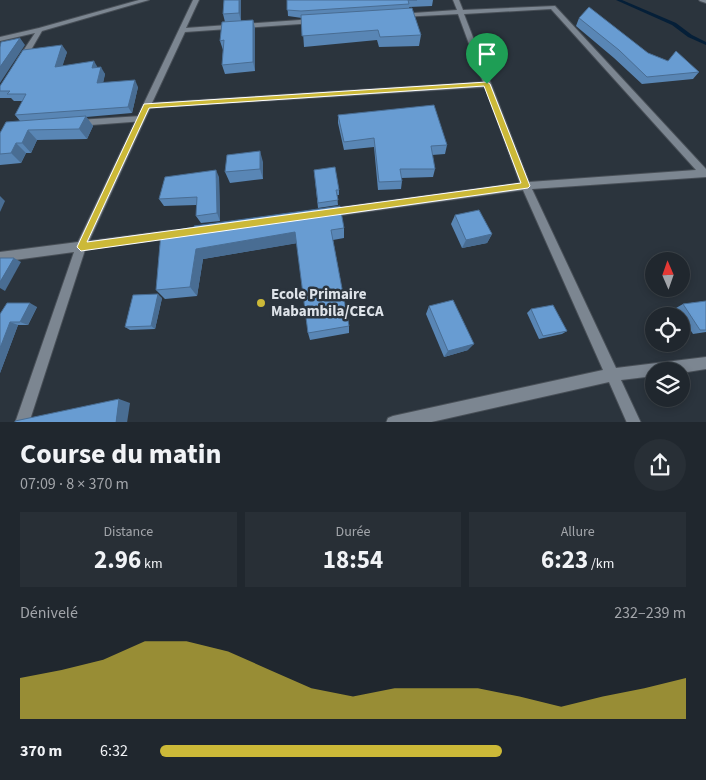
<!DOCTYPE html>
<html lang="fr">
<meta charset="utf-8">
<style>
:root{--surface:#20272e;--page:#282f36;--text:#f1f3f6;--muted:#a2a5aa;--line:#3d444a;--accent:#ccb938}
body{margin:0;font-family:"Source Sans 3",sans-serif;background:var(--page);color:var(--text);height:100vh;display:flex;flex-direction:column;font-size:19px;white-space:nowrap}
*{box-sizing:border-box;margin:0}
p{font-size:16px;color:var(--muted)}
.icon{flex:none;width:28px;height:28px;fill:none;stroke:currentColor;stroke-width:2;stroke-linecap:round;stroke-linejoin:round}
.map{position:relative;height:422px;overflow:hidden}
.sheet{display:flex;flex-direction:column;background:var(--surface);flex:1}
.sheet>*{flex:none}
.needle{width:32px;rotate:358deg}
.buttons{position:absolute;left:645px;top:252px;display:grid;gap:10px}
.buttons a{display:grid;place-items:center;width:45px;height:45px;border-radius:50%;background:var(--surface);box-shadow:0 2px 8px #0003,0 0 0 1px var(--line);font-size:25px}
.pin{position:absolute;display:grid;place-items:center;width:42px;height:42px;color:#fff;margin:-51px -21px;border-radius:50% 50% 50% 0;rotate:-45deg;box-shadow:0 0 5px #0007}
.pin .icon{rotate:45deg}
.round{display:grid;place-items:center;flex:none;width:52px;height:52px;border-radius:26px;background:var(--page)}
.overview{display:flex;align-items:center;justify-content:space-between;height:85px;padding:0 20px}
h1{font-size:28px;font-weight:700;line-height:38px}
.metrics{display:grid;grid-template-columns:repeat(3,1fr);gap:8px;height:85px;padding:5px 20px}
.metrics div{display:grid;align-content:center;border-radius:0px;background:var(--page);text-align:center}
.metrics b{font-size:25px;font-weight:700}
.metrics small{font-size:14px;font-weight:400}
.metrics p{font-size:14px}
.chart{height:140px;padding:10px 20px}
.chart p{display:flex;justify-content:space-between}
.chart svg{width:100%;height:90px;margin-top:5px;fill:var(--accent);opacity:.7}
ul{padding:0 20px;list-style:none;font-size:16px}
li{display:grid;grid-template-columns:80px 60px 1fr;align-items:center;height:38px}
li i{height:12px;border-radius:6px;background:var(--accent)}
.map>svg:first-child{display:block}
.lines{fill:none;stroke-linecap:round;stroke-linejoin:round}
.stream{fill:#051f38;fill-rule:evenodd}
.service-casing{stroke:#484f57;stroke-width:2}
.minor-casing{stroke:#484f57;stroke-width:2}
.service{fill:#7c8691;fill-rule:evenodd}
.minor{fill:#7c8691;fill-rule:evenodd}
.wall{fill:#5986b5}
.shaded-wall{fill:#496d93}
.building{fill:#689cd2;stroke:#496d93}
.route{fill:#ccb938;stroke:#fff;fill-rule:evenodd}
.poi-dot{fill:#ccb938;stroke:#2b343d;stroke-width:2}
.labels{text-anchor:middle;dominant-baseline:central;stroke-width:5;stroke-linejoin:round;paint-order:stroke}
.poi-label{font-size:15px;font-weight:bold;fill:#dee3e9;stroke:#2b343d;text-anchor:start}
</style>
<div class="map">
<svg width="706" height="423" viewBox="0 0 706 423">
<rect width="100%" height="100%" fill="#2b343d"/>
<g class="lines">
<polygon class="stream" points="616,0 622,0 676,23 692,35 706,42 706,45 688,37 672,25"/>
<g class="service-casing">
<polygon id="service" points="141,116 144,117 144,121 78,126 74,123 78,120"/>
</g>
<g class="minor-casing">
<g id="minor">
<polygon points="139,0 149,0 42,31 24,62 17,60 35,33 0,41 0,37 39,28"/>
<path d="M193,0H199L186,28L314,19L317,21L314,23L185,32L152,103L483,82L458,14L401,17L399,16V14L457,10L453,0H459L463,10L555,6L706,169V177L532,189L616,368L706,357V369L681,373V371H654V376L621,380L641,423H627L609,382L427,423H386L388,418L393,416L603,370L523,190L328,217L324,216L323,213L324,210L328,209L520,183L485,87L150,108L89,241L173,230L177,231L178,234L177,237L173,238L85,250L29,423H15L74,252L0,262V252L78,242ZM551,9L696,170L529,182L464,14Z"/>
<polygon points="699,0 706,0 706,3 700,1"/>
</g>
</g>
<use href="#service" class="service"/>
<use href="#minor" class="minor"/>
</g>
<g class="wall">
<polygon points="224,0 241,0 241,21 253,20 255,29 255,71 225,74 222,65 223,50 220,41 225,22 223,14"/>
<polygon points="287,0 433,0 432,6 409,7 421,35 419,46 379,47 377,40 304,47 302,18 288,16"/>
<polygon points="579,18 648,53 668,61 699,72 693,79 642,84 614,58 576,26"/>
<polygon points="67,52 62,66 98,67 105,74 103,82 138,87 132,113 86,117 93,126 87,139 37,140 31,153 26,153 21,163 0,165 0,133 20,121 15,115 23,101 14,101 11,98 0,98 0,86"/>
<polygon points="338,115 447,145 445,154 432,155 435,169 433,177 401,178 402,181 401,189 378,190 374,147 344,150 338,123"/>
<polygon points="263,162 263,179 230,183 225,172"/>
<polygon points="314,170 339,190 339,195 337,195 338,205 318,208"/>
<polygon points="219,177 220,221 201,223 196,216 196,205 164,206 159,199"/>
<polygon points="455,215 492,234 487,243 462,248 451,224"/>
<polygon points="344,228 344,238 333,240 349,326 349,333 310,340 308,333 297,243 203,259 197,296 165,299 156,290 161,233"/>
<polygon points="162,298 155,329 130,330 125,327"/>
<polygon points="706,301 706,332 693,334 676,308 683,304"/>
<polygon points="429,306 468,350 444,357 426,314"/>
<polygon points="37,307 28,325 18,325 0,373 0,314"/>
<polygon points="531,309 567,331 562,334 539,339 527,313"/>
</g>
<g class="shaded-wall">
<polygon points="239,0 241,0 241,22 239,13"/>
<polygon points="253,20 255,29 255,71 253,62"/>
<polygon points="20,38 25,45 0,83 0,67"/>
<polygon points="62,45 67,52 60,74 55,67"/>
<polygon points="94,61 98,68 92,68"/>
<polygon points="101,67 105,74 102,89 97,83"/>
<polygon points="135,80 138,87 132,113 128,107"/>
<polygon points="86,116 93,126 87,139 79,129"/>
<polygon points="28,130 37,140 31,153 22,143"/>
<polygon points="16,143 26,153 21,163 11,153"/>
<polygon points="260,151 263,162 263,179 260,169"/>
<polygon points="216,170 219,177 220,221 217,213"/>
<polygon points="0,196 5,201 0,212"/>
<polygon points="295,232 298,243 203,259 197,296 190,287 196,249"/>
<polygon points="492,234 487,243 462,248 466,240"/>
<polygon points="14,258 21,262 5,291 0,288 0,282"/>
<polygon points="158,294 162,298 155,329 151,326"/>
<polygon points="30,303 37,307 28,325 20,322"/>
<polygon points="10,322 18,325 0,373 0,348"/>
<polygon points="474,344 468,350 444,357 448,351"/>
<polygon points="119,399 130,403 127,423 116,423"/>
</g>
<g class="building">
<polygon points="224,0 239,0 239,13 223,14"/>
<polygon points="287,0 417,0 408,0 409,4 301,11 287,10"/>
<polygon points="589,7 648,53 668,61 676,51 699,72 647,77 619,50 579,18"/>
<polygon points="412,8 421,35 380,37 378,30 302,36 301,15"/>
<polygon points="253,20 253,62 222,65 224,40 220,41 222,22"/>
<polygon points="20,38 0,67 0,47 1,42"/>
<polygon points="62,45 55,67 94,61 92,68 101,67 97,83 135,80 128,107 15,115 26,94 7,94 10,91 0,91 0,86 23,50"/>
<polygon points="434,105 447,145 431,146 435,169 400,169 402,181 379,182 374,138 344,142 338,115"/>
<polygon points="86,116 79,129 28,130 22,143 16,143 11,153 0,154 0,133 6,122"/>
<polygon points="260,151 260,169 225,172 227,155"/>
<polygon points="335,167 339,190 336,190 338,200 318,203 314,170"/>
<polygon points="216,170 217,213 196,216 197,197 159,199 165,177"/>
<polygon points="340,206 344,228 331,230 349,326 308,333 295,232 196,249 190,287 156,290 161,233 194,227 194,226"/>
<polygon points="479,210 492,234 466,240 455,215"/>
<polygon points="0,258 14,258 0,282"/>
<polygon points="158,294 151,326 125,327 133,295"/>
<polygon points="453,300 474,344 448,351 429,306"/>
<polygon points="706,301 706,330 700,330 683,304"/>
<polygon points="7,303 30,303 20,322 10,322 0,348 0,314"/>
<polygon points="553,305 567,331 543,336 531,309"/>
<polygon points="119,399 116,423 15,423 15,421"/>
</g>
<path class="route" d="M487,82L490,84L530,186L528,188L81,251L77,247L144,104ZM484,86L521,183L87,242L149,108Z"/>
<circle class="poi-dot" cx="261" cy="303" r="5"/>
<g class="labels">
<g class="poi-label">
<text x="271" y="294">Ecole Primaire<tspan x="271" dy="17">Mabambila/CECA</tspan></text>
</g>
</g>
</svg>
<div class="buttons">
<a><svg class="needle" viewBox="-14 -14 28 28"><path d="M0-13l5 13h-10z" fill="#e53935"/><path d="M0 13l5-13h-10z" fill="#a2a5aa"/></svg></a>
<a><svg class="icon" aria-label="locate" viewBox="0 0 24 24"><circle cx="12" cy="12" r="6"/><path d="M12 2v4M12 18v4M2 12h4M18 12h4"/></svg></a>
<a><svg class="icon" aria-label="layers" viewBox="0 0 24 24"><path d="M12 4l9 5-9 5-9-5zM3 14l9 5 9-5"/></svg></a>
</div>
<div class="pin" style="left:487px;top:84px;background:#1e9e55"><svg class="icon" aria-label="arrive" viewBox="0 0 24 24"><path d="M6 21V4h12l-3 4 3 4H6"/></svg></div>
</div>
<section class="sheet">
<div class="overview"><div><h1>Course du matin</h1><p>07:09 · 8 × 370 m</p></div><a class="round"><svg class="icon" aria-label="share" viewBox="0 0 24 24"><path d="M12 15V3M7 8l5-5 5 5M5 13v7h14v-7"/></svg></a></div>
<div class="metrics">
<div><p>Distance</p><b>2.96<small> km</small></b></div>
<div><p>Durée</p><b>18:54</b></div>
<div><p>Allure</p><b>6:23<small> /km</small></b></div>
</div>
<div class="chart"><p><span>Dénivelé</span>232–239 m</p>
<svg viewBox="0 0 160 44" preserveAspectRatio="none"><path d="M0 44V24L10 20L20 15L30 6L40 6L50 11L60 20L70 29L80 33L90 29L100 29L110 29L120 33L130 38L140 33L150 29L160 24V44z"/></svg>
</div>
<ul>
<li><b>370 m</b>6:32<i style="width:65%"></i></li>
</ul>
</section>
